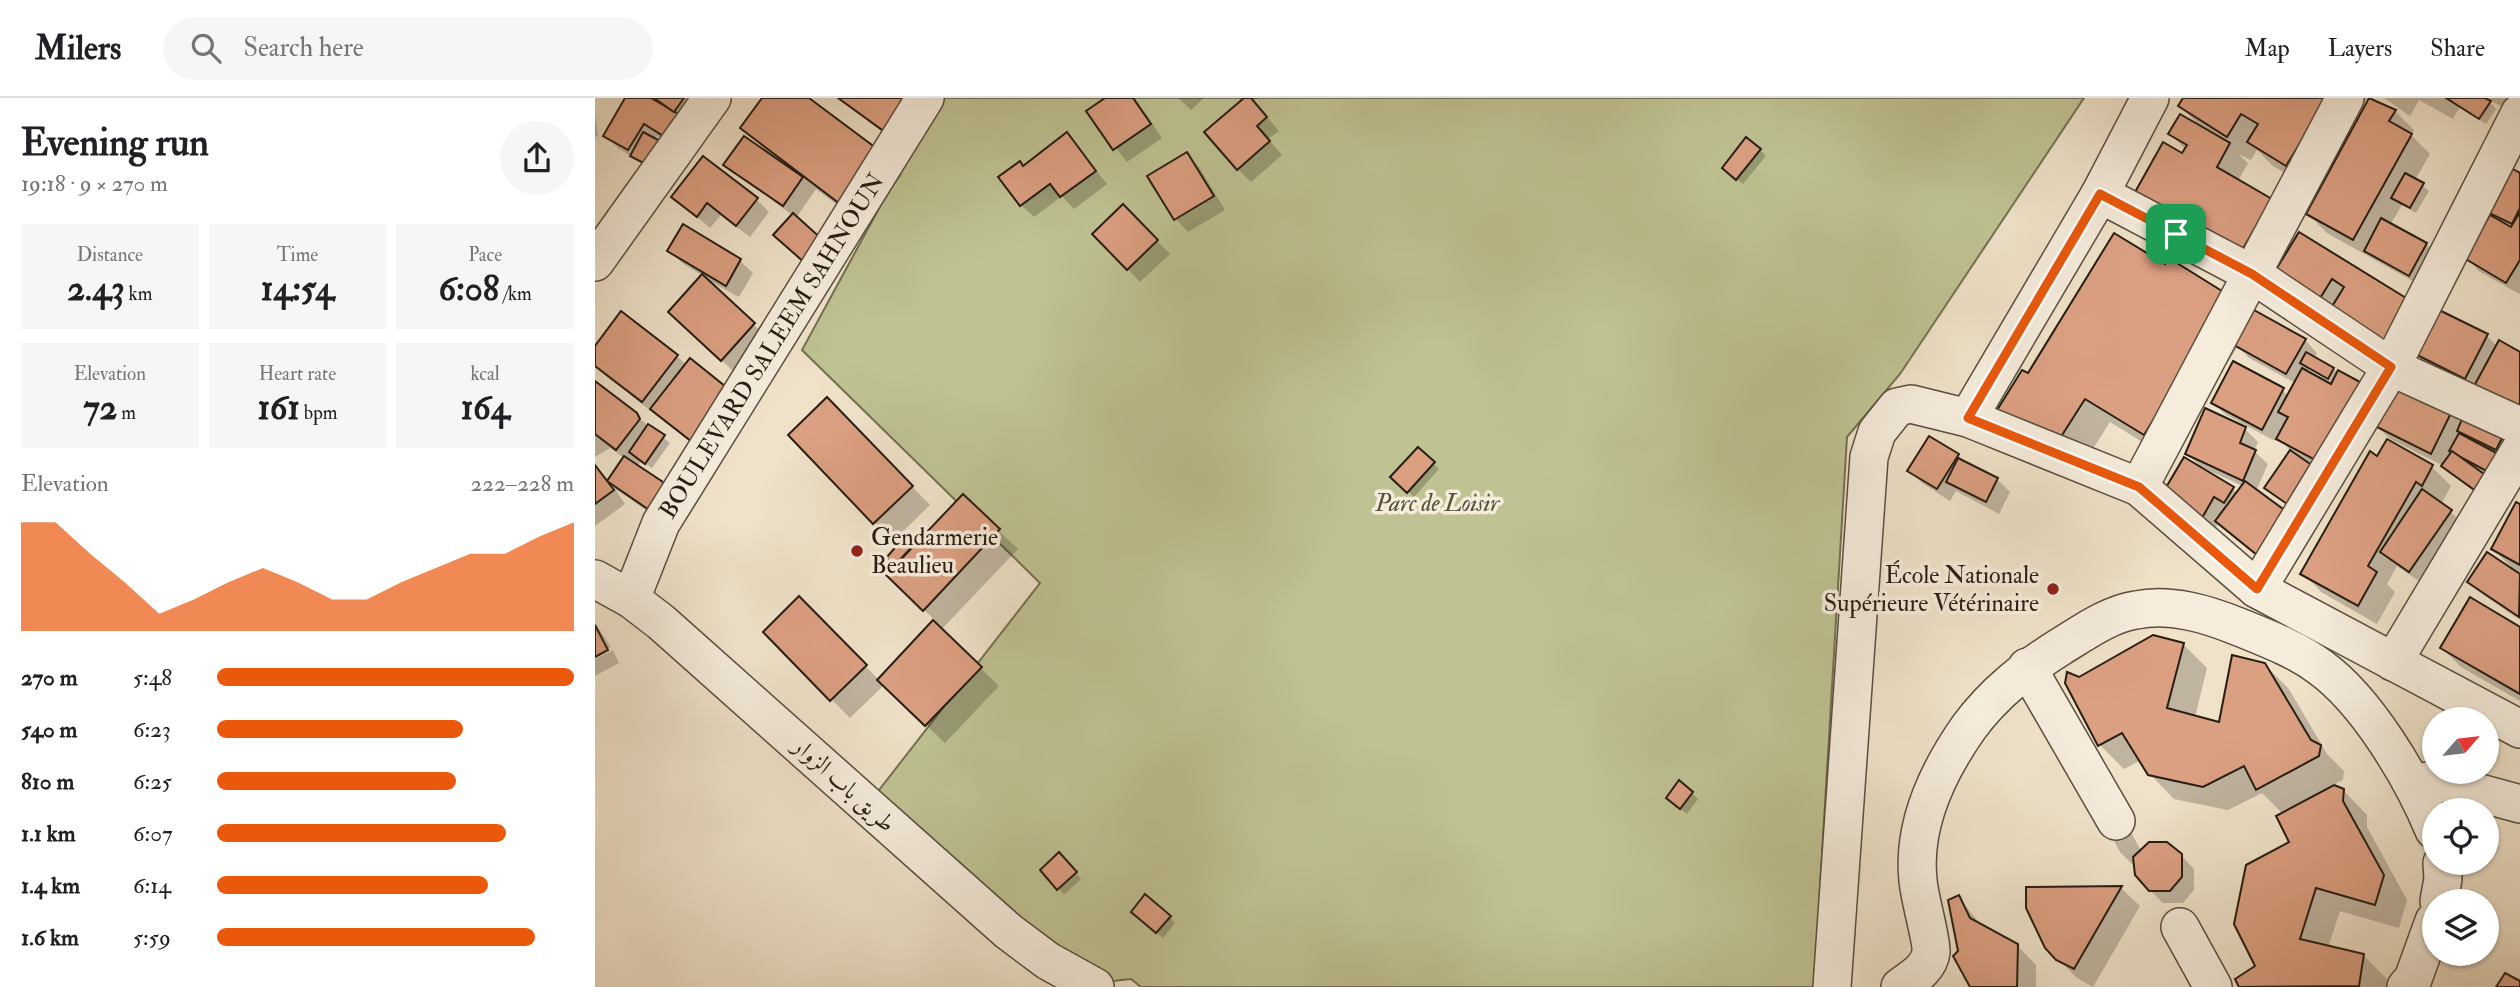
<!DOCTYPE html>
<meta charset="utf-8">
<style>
:root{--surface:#fff;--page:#f6f6f6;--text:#202124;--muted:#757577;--line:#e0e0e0;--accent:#ea580c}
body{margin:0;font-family:"IM FELL Double Pica",Amiri,serif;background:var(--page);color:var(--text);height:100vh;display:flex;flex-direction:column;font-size:26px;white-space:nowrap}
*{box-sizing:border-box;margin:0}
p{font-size:23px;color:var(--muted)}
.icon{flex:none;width:38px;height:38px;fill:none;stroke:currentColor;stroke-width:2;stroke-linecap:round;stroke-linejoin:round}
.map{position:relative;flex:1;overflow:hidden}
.side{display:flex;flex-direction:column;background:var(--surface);width:595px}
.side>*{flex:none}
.needle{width:46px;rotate:62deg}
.tools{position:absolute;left:1827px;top:609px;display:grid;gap:14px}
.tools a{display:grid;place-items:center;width:77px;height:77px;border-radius:50%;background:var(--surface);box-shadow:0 2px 5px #0004;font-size:35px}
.pin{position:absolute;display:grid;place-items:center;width:60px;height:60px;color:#fff;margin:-30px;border-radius:14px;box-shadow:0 4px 10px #0006}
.round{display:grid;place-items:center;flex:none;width:74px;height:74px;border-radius:37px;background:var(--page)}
.summary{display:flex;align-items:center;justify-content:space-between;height:119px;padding:0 21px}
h1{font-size:38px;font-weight:800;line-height:52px}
.stats{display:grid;grid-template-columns:repeat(3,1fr);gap:10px;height:119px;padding:7px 21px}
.stats div{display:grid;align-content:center;border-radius:0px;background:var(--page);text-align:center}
.stats b{font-size:35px;font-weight:800}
.stats small{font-size:19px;font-weight:400}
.stats p{font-size:19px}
.chart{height:196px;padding:14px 21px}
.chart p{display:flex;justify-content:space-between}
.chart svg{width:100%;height:126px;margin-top:7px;fill:var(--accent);opacity:.7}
ul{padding:0 21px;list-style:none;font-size:23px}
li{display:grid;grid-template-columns:112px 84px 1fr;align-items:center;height:52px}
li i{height:18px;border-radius:9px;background:var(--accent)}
header{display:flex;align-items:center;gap:42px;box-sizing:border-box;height:98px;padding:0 35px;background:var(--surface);border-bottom:2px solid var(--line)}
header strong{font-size:33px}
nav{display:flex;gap:38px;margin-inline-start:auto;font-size:24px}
.search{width:490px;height:63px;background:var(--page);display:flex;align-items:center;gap:18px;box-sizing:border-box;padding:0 24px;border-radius:38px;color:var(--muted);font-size:26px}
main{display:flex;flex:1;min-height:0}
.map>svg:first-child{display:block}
.green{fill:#bfc292;stroke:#737052;stroke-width:2}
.shadow{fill:#0003;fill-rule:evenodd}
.building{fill:#db9f81;stroke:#271d12;stroke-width:2}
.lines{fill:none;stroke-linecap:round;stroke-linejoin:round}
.minor-casing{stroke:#594e40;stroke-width:40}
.minor{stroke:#f5ecdc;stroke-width:37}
.route-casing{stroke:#fff;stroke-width:14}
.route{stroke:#ea580c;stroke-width:9}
.poi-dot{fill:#8f2418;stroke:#f5ecdc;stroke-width:2.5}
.labels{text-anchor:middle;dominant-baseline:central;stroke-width:7;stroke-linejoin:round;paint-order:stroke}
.street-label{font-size:24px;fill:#271d12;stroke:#f5ecdc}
.park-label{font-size:24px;font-style:italic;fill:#554f38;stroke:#f5ecdc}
.poi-label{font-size:24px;fill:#271d12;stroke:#f5ecdc;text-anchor:start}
</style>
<header>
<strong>Milers</strong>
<div class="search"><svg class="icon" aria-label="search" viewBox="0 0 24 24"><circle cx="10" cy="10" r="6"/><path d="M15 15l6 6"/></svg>Search here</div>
<nav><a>Map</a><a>Layers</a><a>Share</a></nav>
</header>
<main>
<section class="side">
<div class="summary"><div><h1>Evening run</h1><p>19:18 · 9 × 270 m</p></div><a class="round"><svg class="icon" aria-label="share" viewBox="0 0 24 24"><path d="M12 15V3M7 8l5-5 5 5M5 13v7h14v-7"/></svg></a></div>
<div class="stats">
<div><p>Distance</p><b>2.43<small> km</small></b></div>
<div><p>Time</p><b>14:54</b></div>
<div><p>Pace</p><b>6:08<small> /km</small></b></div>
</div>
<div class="stats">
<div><p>Elevation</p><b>72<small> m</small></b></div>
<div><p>Heart rate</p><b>161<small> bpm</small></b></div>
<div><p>kcal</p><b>164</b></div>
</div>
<div class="chart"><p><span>Elevation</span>222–228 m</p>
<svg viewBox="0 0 160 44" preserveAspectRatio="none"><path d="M0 44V6L10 6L20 17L30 27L40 38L50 33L60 27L70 22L80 27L90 33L100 33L110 27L120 22L130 17L140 17L150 11L160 6V44z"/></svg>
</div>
<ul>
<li><b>270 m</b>5:48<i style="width:100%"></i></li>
<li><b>540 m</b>6:23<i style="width:69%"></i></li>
<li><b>810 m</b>6:25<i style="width:67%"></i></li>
<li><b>1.1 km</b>6:07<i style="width:81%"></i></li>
<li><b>1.4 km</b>6:14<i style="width:76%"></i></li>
<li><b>1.6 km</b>5:59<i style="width:89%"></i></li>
</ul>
</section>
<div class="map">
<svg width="1925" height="889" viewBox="0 0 1925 889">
<rect width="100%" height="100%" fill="#efe2c9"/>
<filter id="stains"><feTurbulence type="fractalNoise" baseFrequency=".00286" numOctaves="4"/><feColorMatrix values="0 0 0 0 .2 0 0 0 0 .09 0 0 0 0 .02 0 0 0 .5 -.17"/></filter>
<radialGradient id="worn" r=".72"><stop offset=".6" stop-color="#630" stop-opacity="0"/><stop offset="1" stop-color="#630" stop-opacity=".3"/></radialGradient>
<polygon class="green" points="344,0 1489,0 1305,276 1252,339 1219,889 546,889 536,881 491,886 281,696 445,485 207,252"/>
<g class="shadow">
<polygon points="32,0 121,0 86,53 62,38 59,42 62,74 23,50 10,37"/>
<polygon points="169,0 211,0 288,58 307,77 269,127 221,91 201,120 131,67 169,51 147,30"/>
<polygon points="242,0 329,0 310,51"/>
<polygon points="513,0 540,0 567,40 532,64 493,14"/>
<polygon points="583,0 609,0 596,12"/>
<polygon points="644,0 663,0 658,3 684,33 673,41 687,57 656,84 643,71 647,4"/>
<polygon points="1590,0 1772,0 1716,91 1678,68 1662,52 1656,62 1643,56 1653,65 1643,83 1694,121 1658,183 1588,57 1591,52 1575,36 1605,28 1585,8"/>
<polygon points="1775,0 1800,13 1819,32 1816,37 1835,56 1820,82 1834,93 1821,115 1807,107 1795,127 1831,146 1844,159 1828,189 1732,135 1713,116"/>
<polygon points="1789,0 1925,0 1918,16 1892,0 1901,11 1891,26 1865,9 1858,21 1824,2 1815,18"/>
<polygon points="0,17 3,38 0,39"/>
<polygon points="472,37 512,86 479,111 467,98 439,119 426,107 429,69"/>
<polygon points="1165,52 1171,58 1148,86 1135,76"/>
<polygon points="592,56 604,69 630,112 593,134 581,121 555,79"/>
<polygon points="1925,77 1925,195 1924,196 1884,173 1872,160 1905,123 1896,114"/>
<polygon points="79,99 162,102 174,114 155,139 126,117 115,130"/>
<polygon points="528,108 575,156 545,184 533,171"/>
<polygon points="89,129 145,163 158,175 144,199 109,180 172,239 139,274 88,226 108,178 87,165 74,152"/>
<polygon points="1705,137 1815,204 1892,238 1903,249 1925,256 1925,320 1832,267 1820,254 1695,202"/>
<path d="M1570,169L1634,199L1656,221L1710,242L1722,255L1719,261L1764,286L1783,305L1708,419L1671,390L1696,353L1682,339L1680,343L1631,317L1618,304L1639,265L1694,297L1700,285L1654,260L1643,248L1573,360L1515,324L1482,376L1433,278ZM1714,271L1737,285L1736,288L1712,274Z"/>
<polygon points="0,251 82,258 92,268 115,359 12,279 0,268"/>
<polygon points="0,285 75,345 57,370 46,363 42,369 70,425 20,391 30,406 0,428 0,368 14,383 29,360 15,350 0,359"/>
<polygon points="232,302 335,407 298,443 279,424"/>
<path d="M1611,313L1650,331L1663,344L1659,353L1673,366L1661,393L1680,473L1624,424L1616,438L1578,415L1607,370L1592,356ZM1610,371L1648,388L1643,395L1609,373Z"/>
<polygon points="1856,314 1867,325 1906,341 1912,347 1891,401 1849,368 1795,341 1782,328"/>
<polygon points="1793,343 1837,369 1856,388 1846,406 1869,426 1828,486 1802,468 1792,486 1800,494 1782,526 1726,494 1708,475"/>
<polygon points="823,351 844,371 819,399 798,379"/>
<polygon points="1363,357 1371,366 1402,381 1415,394 1404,416 1361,393 1355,403 1327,385 1315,373"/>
<polygon points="368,399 423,451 346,532 404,588 350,645 289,587 255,620 170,534 204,501 284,582 341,523 312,496 302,469 293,460 306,446 316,454"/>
<polygon points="1925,408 1925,474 1922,476 1925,478 1925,522 1887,496 1874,484 1918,471 1898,451"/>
<polygon points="0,525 16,549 0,557"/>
<polygon points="1925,531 1925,603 1866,569 1847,550"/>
<polygon points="1588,546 1612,570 1600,619 1626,626 1669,566 1694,591 1732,656 1749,673 1748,682 1736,688 1748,692 1772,717 1772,729 1812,802 1804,830 1745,813 1733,849 1768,857 1792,881 1791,889 1646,889 1642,882 1662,869 1696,745 1688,716 1667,695 1633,712 1579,701 1555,676 1546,662 1529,671 1505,647 1484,581"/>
<polygon points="18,552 24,565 0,578 0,561"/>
<polygon points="1482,673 1507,679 1546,753 1586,757 1599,771 1599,792 1588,805 1568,805 1555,792 1540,765 1538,767 1525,754"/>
<polygon points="1097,695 1103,701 1092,716 1079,706"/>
<polygon points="470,763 486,781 469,797 447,772"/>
<polygon points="1526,790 1545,808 1498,889 1482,880 1451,849 1433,791"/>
<polygon points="1363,799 1387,828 1422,847 1441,867 1441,889 1377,889 1365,854"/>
<polygon points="575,819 580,825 568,840 544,820"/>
</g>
<g class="building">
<polygon points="30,0 56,0 87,18 73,41 49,26 33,52 8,38"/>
<polygon points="59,0 89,0 79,14"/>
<polygon points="167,0 214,0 289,56 249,109 145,30"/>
<polygon points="243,0 314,0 290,34"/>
<polygon points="510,0 538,0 556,26 518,52 491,13"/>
<polygon points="649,0 656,0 672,19 662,28 675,43 642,72 609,34"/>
<polygon points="1588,0 1733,0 1691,68 1652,44 1663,26 1646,16 1632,39 1583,8"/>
<polygon points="1774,0 1801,12 1794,23 1817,36 1758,142 1711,116"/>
<polygon points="1851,0 1890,0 1896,3 1884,21"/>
<polygon points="1585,16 1635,45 1622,69 1677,101 1639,166 1534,105 1568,44 1587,55 1592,47 1573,36"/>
<polygon points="48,34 69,45 56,69 35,58"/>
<polygon points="472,34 501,73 465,99 455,86 425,108 403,79 425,63 428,68"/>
<polygon points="149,38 208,79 188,108 128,67"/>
<polygon points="1151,39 1166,51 1141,82 1127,70"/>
<polygon points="592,54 619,98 579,122 552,78"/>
<polygon points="108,58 163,100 141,128 112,105 102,119 76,99"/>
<polygon points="1916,70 1925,75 1925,110 1917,126 1894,115"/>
<polygon points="1810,75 1829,85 1815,110 1796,100"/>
<polygon points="528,106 563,142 532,172 497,136"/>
<polygon points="1925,114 1925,162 1911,185 1869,160 1895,117 1916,129"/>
<polygon points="198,115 229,143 210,165 178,137"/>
<polygon points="1786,120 1832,145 1814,178 1769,153"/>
<polygon points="88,126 146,161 131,188 72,153"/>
<polygon points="1704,134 1816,203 1788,249 1733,215 1749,189 1737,181 1719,210 1674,183"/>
<polygon points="1519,135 1570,166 1574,160 1635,198 1549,337 1490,301 1457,353 1399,317 1427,272 1433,275"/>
<polygon points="107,176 160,225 126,263 73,214"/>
<polygon points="1840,210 1893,236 1870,281 1818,255"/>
<polygon points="1659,212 1711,241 1691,276 1639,247"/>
<polygon points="26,213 83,257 47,304 0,268 0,248"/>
<polygon points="1904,242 1925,254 1925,316 1878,290"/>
<polygon points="1711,254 1739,270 1733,281 1705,265"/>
<polygon points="95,260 141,297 101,347 55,311"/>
<polygon points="1638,263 1689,290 1667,332 1616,305"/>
<polygon points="1707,270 1736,286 1743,272 1765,284 1722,363 1681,341 1693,319 1683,314"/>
<polygon points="0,283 42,315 45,321 21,352 0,336"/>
<polygon points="1801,285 1857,313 1836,356 1780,328"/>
<polygon points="232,299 318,388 278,426 193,337"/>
<polygon points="1610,310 1651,329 1645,345 1661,352 1648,383 1590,356"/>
<polygon points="1867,321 1907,340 1901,352 1862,333"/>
<polygon points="53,326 70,337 50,366 34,354"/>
<polygon points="1864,335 1909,359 1899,377 1854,353"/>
<polygon points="1334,338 1364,356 1342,391 1312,373"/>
<polygon points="1792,341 1838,367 1827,388 1821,384 1773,468 1782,474 1763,508 1705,476 1775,353 1782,358"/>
<polygon points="823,349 840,364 812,395 795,379"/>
<polygon points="1695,352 1721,370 1695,408 1669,390"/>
<polygon points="1857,353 1896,381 1885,396 1846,368"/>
<polygon points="29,358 74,388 57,414 12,383"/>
<polygon points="1589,359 1639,389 1629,405 1619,399 1603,427 1563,403"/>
<polygon points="1363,360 1403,380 1391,404 1351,384"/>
<polygon points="0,367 19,392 0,406"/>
<polygon points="1650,383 1699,419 1667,461 1620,423"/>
<polygon points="1827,391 1857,412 1814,474 1785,454"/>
<polygon points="368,396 405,431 328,513 291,477"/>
<polygon points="1921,404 1925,406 1925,467 1896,451"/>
<polygon points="306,443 315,451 299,468 291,460"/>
<polygon points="1892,454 1925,476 1924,519 1872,484"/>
<polygon points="204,498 272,567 235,603 168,534"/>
<polygon points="1875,499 1925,529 1925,596 1845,550"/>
<polygon points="338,522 387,569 330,628 282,582"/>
<polygon points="0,527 13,552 0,559"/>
<polygon points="1558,537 1589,545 1572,610 1624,624 1637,557 1670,565 1716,642 1726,647 1724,658 1661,692 1649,668 1608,689 1553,677 1527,635 1503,648 1470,585 1472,574 1484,579"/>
<polygon points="1084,682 1098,694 1085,711 1071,700"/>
<polygon points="1739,687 1749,691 1748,703 1789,777 1780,807 1721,790 1705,841 1769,856 1764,888 1644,889 1640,881 1660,868 1639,826 1651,767 1694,744 1681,718"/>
<polygon points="1554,744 1572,744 1587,756 1587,779 1575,793 1554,793 1540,777 1538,759"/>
<polygon points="464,754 482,774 462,792 445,772"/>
<polygon points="1527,788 1479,871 1461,862 1450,850 1431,810 1431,789"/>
<polygon points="550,796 576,818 561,835 536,814"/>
<polygon points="1364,797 1375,820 1423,846 1422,889 1375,889 1358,858 1363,853 1353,802"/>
<polygon points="1910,875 1925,883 1925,889 1901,889"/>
</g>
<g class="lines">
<g class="minor-casing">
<g id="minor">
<polyline points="1505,96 1657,176 1796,269 1925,328"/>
<polyline points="0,164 117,0"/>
<polyline points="1373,320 1505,96 1555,0"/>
<polyline points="1544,389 1750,0"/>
<polyline points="0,481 36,501 66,524 413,833 453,863 500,889"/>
<polyline points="1662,491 1796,269 1925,15"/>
<polyline points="36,501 66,425 330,0"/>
<polyline points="1798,564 1925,352"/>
<polyline points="1432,569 1521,723"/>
<polyline points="1819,686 1837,682 1925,706"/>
<polyline points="1844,803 1848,781 1847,765"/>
<polyline points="1585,829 1618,889"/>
<polyline points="1237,889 1274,359 1282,334 1302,309 1316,306 1373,320 1544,389 1662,491 1925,631"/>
<path d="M1305,889C1317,880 1334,871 1336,854C1337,842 1324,799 1323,782C1317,726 1343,673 1374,629C1399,595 1430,571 1465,549C1488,535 1514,516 1541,512C1576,505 1612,516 1644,529C1671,540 1701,551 1725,569C1772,603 1817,679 1839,732"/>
<polyline points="1811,889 1818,881 1839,823"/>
</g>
</g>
<use href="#minor" class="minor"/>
</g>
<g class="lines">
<g class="route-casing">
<polygon id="route" points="1505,96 1657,176 1796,269 1662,491 1544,389 1373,320"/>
</g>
<use href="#route" class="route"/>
</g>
<g class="poi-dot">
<circle cx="262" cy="453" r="7"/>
<circle cx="1458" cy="491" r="7"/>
</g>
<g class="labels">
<g class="street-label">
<text transform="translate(177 248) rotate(-58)">BOULEVARD SALEEM SAHNOUN</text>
<text transform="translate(249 687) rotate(42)">طريق باب الزوار</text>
</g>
<g class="park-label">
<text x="842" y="405">Parc de Loisir</text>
</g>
<g class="poi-label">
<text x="276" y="439">Gendarmerie<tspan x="276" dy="28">Beaulieu</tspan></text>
<text x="1444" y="477" text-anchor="end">École Nationale<tspan x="1444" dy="28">Supérieure Vétérinaire</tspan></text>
</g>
</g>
<rect width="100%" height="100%" filter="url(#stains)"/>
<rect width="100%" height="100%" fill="url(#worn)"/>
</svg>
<div class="tools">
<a><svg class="needle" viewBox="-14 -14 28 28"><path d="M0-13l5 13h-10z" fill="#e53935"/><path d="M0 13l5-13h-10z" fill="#757577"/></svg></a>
<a><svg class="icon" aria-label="locate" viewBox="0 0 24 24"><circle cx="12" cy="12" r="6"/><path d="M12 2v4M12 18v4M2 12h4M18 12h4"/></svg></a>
<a><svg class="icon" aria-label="layers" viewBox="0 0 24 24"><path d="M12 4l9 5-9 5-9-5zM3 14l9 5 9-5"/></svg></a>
</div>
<div class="pin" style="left:1581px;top:136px;background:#1e9e55"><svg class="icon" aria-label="arrive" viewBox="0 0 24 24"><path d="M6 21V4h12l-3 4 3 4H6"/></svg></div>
</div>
</main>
